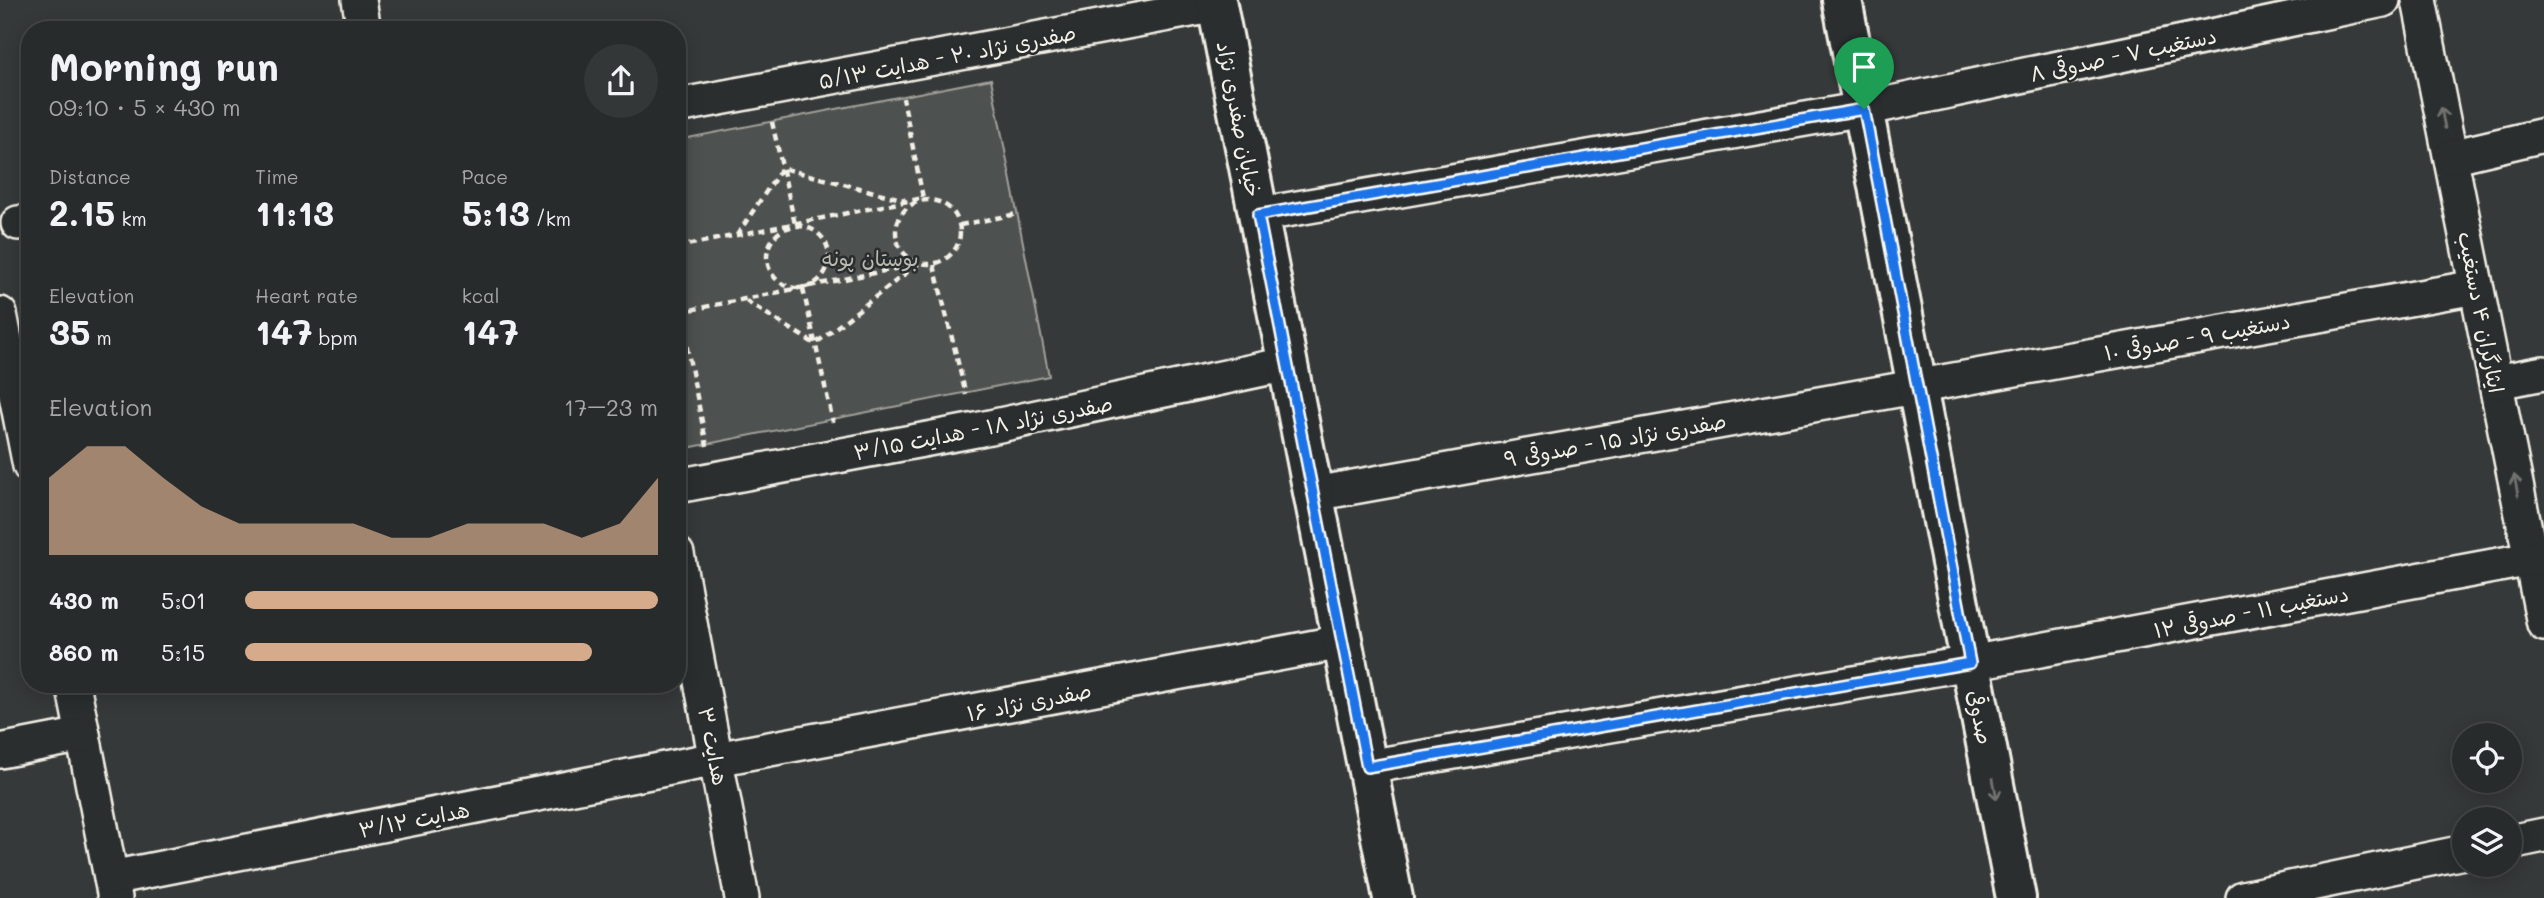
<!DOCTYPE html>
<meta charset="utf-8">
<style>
:root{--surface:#282b2b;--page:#343737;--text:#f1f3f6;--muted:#a5a7a9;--line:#444747;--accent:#d6ab8b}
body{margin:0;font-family:Mali,"Playpen Sans Arabic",sans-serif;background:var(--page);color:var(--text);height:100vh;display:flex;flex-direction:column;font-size:26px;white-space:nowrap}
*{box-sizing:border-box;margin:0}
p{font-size:23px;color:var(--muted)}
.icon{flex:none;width:38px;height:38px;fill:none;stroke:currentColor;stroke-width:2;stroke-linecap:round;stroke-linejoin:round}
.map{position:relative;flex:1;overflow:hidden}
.details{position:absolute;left:21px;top:21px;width:665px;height:672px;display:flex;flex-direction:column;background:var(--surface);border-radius:28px;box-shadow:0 4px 18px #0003,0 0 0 2px var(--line)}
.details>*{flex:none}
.tools{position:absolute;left:2452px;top:723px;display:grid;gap:14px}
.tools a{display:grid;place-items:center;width:70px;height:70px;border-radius:50%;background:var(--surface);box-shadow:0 4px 18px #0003,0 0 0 2px var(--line);font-size:35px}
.pin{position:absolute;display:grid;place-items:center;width:60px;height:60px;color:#fff;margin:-72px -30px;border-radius:50% 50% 50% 0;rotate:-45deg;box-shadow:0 0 7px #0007}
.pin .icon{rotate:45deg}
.round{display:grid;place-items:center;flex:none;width:74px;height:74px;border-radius:37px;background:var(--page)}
.head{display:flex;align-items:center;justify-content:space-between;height:119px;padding:0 28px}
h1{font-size:38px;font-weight:700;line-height:52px}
.stats{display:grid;grid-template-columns:repeat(3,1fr);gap:10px;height:119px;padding:7px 28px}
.stats div{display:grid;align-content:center}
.stats b{font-size:35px;font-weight:700}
.stats small{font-size:19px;font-weight:400}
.stats p{font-size:19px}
.chart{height:196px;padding:14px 28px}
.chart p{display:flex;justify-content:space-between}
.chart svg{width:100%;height:126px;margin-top:7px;fill:var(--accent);opacity:.7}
ul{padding:0 28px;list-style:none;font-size:23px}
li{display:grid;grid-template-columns:112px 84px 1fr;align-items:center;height:52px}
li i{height:18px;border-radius:9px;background:var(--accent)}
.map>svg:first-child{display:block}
.green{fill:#4e514f;stroke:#a1a19c;stroke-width:2}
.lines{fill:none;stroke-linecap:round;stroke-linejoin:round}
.minor-casing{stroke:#f4f1e8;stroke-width:38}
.tertiary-casing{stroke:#f4f1e8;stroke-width:44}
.path{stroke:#f4f1e8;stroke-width:4.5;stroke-dasharray:7 5;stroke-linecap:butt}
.minor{stroke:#2a2d2e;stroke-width:33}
.tertiary{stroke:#2a2d2e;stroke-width:38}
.oneway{stroke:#71726f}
.route-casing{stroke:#fff;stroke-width:14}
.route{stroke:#1a73e8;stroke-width:9}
.labels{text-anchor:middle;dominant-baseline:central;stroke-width:5;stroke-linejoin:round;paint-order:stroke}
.street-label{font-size:21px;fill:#f4f1e8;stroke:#2a2d2e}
.park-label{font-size:21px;fill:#bab9b2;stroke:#2a2d2e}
</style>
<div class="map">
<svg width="2544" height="898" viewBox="0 0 2544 898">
<rect width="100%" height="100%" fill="#363939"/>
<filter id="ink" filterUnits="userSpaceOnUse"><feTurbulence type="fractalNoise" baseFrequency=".0143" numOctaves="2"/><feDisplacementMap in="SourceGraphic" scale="14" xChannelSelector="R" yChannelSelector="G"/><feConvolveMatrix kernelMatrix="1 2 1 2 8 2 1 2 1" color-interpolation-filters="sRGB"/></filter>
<g filter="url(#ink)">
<polygon class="green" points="991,79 1049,376 677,450 677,140"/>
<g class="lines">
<g class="minor-casing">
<g id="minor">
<polyline points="359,0 364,30"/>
<polyline points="2419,0 2544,624"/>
<polyline points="677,106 1217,5"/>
<polyline points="2451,157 2544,135"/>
<polyline points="1258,215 1863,109 2383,0"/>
<polyline points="18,223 30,221"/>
<polyline points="0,314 30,466"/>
<polyline points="2496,382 2544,373"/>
<polyline points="677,486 976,430 1287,364"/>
<polyline points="1314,494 2476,287"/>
<polyline points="677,554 742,898"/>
<polyline points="73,684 115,898"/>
<polyline points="0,751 83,735"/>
<polyline points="1367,767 1970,663 2531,559"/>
<polyline points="2510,842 2544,835"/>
<polyline points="111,878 716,759 1342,642"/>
<polyline points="2243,898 2464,852"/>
</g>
</g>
<g class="tertiary-casing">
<g id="tertiary">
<polyline points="1216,0 1393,898"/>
<polyline points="1842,0 2016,898"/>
</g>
</g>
<g class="path">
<polyline points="772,122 795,224"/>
<circle cx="928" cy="232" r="32"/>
<polyline points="960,225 1017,214"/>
<circle cx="798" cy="257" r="31"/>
<polyline points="737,235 782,168 905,200"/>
<polyline points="677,247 923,198 903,98"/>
<polyline points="934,265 966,395"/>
<polyline points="803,289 833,422"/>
<polyline points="677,299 707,446"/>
<polyline points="746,301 815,344 915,266"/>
<polyline points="680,312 919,264"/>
</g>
<use href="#minor" class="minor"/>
<use href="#tertiary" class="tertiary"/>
</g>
<defs><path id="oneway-shaft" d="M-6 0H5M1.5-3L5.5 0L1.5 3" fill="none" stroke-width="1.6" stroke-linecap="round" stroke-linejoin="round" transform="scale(1.75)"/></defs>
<g class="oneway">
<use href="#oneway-shaft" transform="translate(2443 118) rotate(-101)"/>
<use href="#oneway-shaft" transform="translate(2516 485) rotate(-101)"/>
<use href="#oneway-shaft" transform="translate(1995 789) rotate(79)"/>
</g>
</g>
<g class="lines" filter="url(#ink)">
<g class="route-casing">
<polygon id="route" points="1864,109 1970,663 1367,767 1258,215"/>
</g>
<use href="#route" class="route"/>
</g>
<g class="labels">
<g class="street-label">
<text transform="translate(2123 54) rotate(-12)">دستغیب ۷ - صدوقی ۸</text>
<text transform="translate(947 56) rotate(-11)">صفدری نژاد ۲۰ - هدایت ۵/۱۳</text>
<text transform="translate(1240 119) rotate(79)">خیابان صفدری نژاد</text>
<text transform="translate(2482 312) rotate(79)">ایثارگران ۴ دستغیب</text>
<text transform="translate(2197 336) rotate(-10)">دستغیب ۹ - صدوقی ۱۰</text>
<text transform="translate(983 427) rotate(-11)">صفدری نژاد ۱۸ - هدایت ۳/۱۵</text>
<text transform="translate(1615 439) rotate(-10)">صفدری نژاد ۱۵ - صدوقی ۹</text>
<text transform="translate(2251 611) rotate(-11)">دستغیب ۱۱ - صدوقی ۱۲</text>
<text transform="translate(1029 701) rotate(-11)">صفدری نژاد ۱۶</text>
<text transform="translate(1981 717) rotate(79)">صدوقی</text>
<text transform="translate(714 746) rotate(79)">هدایت ۳</text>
<text transform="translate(414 819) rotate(-11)">هدایت ۳/۱۲</text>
</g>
<g class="park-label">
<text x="870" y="257">بوستان پونه</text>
</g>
</g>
</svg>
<div class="tools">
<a><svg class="icon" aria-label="locate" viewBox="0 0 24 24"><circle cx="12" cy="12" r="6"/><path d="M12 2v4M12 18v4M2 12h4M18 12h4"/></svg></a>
<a><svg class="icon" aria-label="layers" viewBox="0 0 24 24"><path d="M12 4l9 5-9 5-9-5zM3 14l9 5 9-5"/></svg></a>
</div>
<div class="pin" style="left:1864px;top:109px;background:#1e9e55"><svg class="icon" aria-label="arrive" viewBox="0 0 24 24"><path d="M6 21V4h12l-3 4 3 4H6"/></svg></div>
<section class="details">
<div class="head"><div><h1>Morning run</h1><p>09:10 · 5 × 430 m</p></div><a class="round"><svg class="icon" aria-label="share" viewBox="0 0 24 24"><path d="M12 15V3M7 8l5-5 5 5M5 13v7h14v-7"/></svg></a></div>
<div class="stats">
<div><p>Distance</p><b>2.15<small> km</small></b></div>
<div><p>Time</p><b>11:13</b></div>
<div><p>Pace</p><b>5:13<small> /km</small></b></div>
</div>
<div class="stats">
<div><p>Elevation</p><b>35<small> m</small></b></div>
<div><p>Heart rate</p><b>147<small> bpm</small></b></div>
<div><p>kcal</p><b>147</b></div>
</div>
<div class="chart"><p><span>Elevation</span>17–23 m</p>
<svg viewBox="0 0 160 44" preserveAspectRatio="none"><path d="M0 44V17L10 6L20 6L30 17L40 27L50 33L60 33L70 33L80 33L90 38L100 38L110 33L120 33L130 33L140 38L150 33L160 17V44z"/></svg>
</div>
<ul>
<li><b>430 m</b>5:01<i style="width:100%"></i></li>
<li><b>860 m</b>5:15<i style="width:84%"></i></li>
</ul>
</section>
</div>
